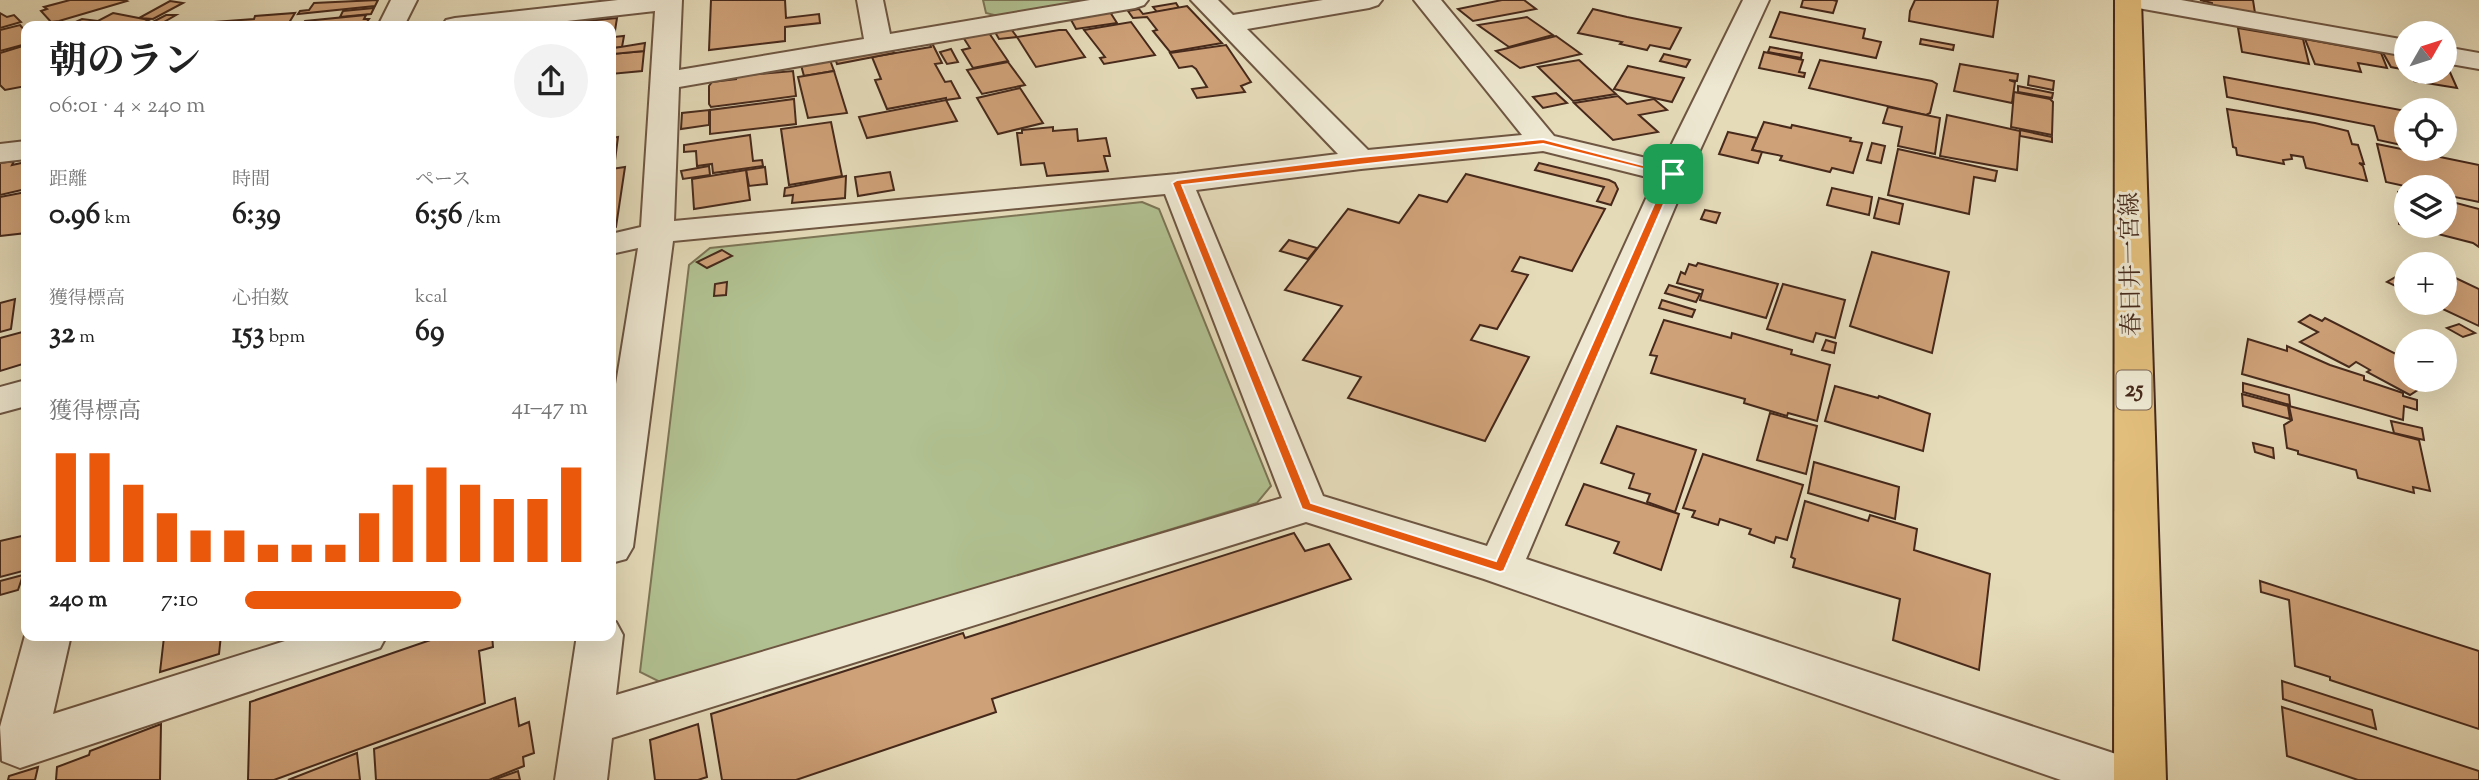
<!DOCTYPE html>
<html lang="ja">
<meta charset="utf-8">
<style>
:root{--surface:#fff;--page:#f2f2f2;--text:#222;--muted:#767676;--accent:#ea580c}
body{margin:0;font-family:"Sorts Mill Goudy","Noto Serif JP",serif;background:var(--page);color:var(--text);height:100vh;display:flex;flex-direction:column;font-size:26px;white-space:nowrap}
*{box-sizing:border-box;margin:0}
p{font-size:23px;color:var(--muted)}
.icon{flex:none;width:38px;height:38px;fill:none;stroke:currentColor;stroke-width:2;stroke-linecap:round;stroke-linejoin:round}
.map{position:relative;flex:1;overflow:hidden}
.panel{position:absolute;left:21px;top:21px;width:595px;height:620px;display:flex;flex-direction:column;background:var(--surface);border-radius:14px;box-shadow:0 7px 28px #0002}
.panel>*{flex:none}
.needle{width:46px;rotate:51deg}
.buttons{position:absolute;left:2394px;top:21px;display:grid;gap:14px}
.buttons a{display:grid;place-items:center;width:63px;height:63px;border-radius:50%;background:var(--surface);box-shadow:0 7px 28px #0002;font-size:35px}
.pin{position:absolute;display:grid;place-items:center;width:60px;height:60px;color:#fff;margin:-30px;border-radius:14px;box-shadow:0 4px 10px #0006}
.round{display:grid;place-items:center;flex:none;width:74px;height:74px;border-radius:37px;background:var(--page)}
.overview{display:flex;align-items:center;justify-content:space-between;height:119px;padding:0 28px}
h1{font-size:38px;font-weight:700;line-height:52px}
.metrics{display:grid;grid-template-columns:repeat(3,1fr);gap:10px;height:119px;padding:7px 28px}
.metrics div{display:grid;align-content:center}
.metrics b{font-size:30px;font-weight:700}
.metrics small{font-size:19px;font-weight:400}
.metrics p{font-size:19px}
.chart{height:196px;padding:14px 28px}
.chart p{display:flex;justify-content:space-between}
.chart svg{width:100%;height:126px;margin-top:7px;stroke:var(--accent);stroke-width:6}
ul{padding:0 28px;list-style:none;font-size:23px}
li{display:grid;grid-template-columns:112px 84px 1fr;align-items:center;height:52px}
li i{height:18px;border-radius:9px;background:var(--accent)}
.map>svg:first-child{display:block}
.green{fill:#b1c191;stroke:#7c7556;stroke-width:2}
.building{fill:#cfa178;stroke:#46291b;stroke-width:2}
.lines{fill:none;stroke-linecap:round;stroke-linejoin:round}
.minor-casing{stroke:#6e5642;stroke-width:4}
.major-casing{stroke:#46291b;stroke-width:4}
.minor{fill:#eee8d2;fill-rule:evenodd}
.major{fill:#e2be7c;fill-rule:evenodd}
.route{fill:#ea580c;stroke:#fff;stroke-width:2;fill-rule:evenodd}
.labels{text-anchor:middle;dominant-baseline:central;stroke-width:6;stroke-linejoin:round;paint-order:stroke}
.shield{fill:#eee8d2;stroke:#786252;stroke-width:2}
.shield-label{font-size:23px;font-weight:bold;fill:#46291b}
.street-label{font-size:24px;fill:#46291b;stroke:#eee8d2}
</style>
<div class="map">
<svg width="2479" height="780" viewBox="0 0 2479 780">
<rect width="100%" height="100%" fill="#e5dbb9"/>
<filter id="stains"><feTurbulence type="fractalNoise" baseFrequency=".00286" numOctaves="4"/><feColorMatrix values="0 0 0 0 .2 0 0 0 0 .09 0 0 0 0 .02 0 0 0 .5 -.17"/></filter>
<radialGradient id="worn" r=".72"><stop offset=".6" stop-color="#630" stop-opacity="0"/><stop offset="1" stop-color="#630" stop-opacity=".3"/></radialGradient>
<g class="green">
<polygon points="983,0 1103,0 998,16 986,13"/>
<polygon points="1142,202 1159,209 1271,486 1257,503 664,684 640,672 689,265 710,248"/>
</g>
<g class="building">
<polygon points="70,0 125,0 127,1 59,21 51,22 41,11 47,9 44,7"/>
<polygon points="378,0 375,6 298,14 300,11 309,10 314,3"/>
<polygon points="711,0 785,0 786,18 819,14 820,23 785,27 785,41 709,50"/>
<polygon points="1502,0 1524,0 1536,9 1473,21 1458,9"/>
<polygon points="1803,0 1833,0 1837,1 1833,13 1801,7"/>
<polygon points="1915,0 1998,0 1993,37 1909,21 1910,11"/>
<polygon points="2200,0 2253,0 2255,13 2212,6 2212,3"/>
<polygon points="170,1 183,3 153,19 139,18"/>
<polygon points="1176,3 1179,8 1157,12 1153,7"/>
<polygon points="1187,6 1222,43 1170,52 1153,31 1157,30 1147,17 1133,18 1128,11 1139,9 1143,14"/>
<polygon points="374,8 371,14 340,17 343,11"/>
<polygon points="1593,9 1627,17 1681,28 1670,49 1650,45 1647,50 1620,44 1622,42 1578,33"/>
<polygon points="1110,12 1117,23 1076,29 1070,18"/>
<polygon points="1780,12 1865,29 1863,38 1881,42 1876,58 1770,37"/>
<polygon points="0,13 7,17 14,15 21,22 0,28"/>
<polygon points="113,13 149,20 138,26 67,26 82,19 98,21"/>
<polygon points="295,13 287,26 159,26 254,19 255,16"/>
<polygon points="166,15 176,15 157,26 145,26"/>
<polygon points="366,15 364,19 369,19 364,26 301,26 305,21"/>
<polygon points="1527,17 1553,35 1509,47 1478,25"/>
<polygon points="617,18 614,37 624,36 622,47 614,48 613,54 644,51 642,71 611,74 611,26 561,26 576,22"/>
<polygon points="1131,22 1155,55 1104,64 1100,58 1105,57 1084,30"/>
<polygon points="20,25 26,32 26,44 0,51 0,30"/>
<polygon points="2238,28 2303,39 2309,64 2242,52"/>
<polygon points="1011,29 1017,37 999,39 995,32"/>
<polygon points="987,30 1008,61 973,68 962,50 970,48 963,37"/>
<polygon points="1059,30 1066,30 1085,57 1036,67 1017,37"/>
<polygon points="1556,36 1581,54 1520,68 1496,51"/>
<polygon points="1921,39 1954,45 1953,50 1920,44"/>
<polygon points="2305,39 2381,53 2387,68 2358,63 2361,72 2315,64"/>
<polygon points="645,43 644,51 613,54 614,48"/>
<polygon points="932,43 942,63 935,64 945,82 951,81 960,98 946,100 946,98 887,109 875,80 881,79 872,57 931,47 930,44"/>
<polygon points="26,45 26,86 5,90 0,85 0,53"/>
<polygon points="1226,45 1251,82 1241,86 1245,92 1197,98 1192,89 1207,87 1196,69 1192,66 1179,68 1170,53"/>
<polygon points="1770,47 1802,53 1801,58 1768,52"/>
<polygon points="892,48 894,53 837,64 835,58"/>
<polygon points="951,49 958,62 947,64 940,52"/>
<polygon points="2382,51 2402,54 2406,70 2391,67"/>
<polygon points="1764,52 1803,60 1799,72 1805,73 1804,77 1759,68"/>
<polygon points="1664,54 1690,60 1686,67 1660,61"/>
<polygon points="830,60 834,71 804,76 801,65"/>
<polygon points="1579,60 1616,94 1573,101 1538,67"/>
<polygon points="1820,60 1932,81 1937,84 1930,113 1926,115 1809,88"/>
<polygon points="2445,61 2457,88 2414,81 2411,72 2445,72"/>
<polygon points="1008,62 1025,85 982,94 967,70"/>
<polygon points="1960,64 2018,74 2017,81 2009,80 2015,82 2012,103 1954,91"/>
<polygon points="1628,66 1684,78 1672,102 1614,89"/>
<polygon points="793,71 796,96 711,107 709,104 709,86 712,82 736,79 736,76"/>
<polygon points="834,71 847,113 808,118 798,77"/>
<polygon points="2029,76 2054,81 2053,90 2028,85"/>
<polygon points="2224,77 2406,111 2406,146 2378,140 2374,126 2227,97"/>
<polygon points="2018,86 2053,93 2052,98 2018,92"/>
<polygon points="1020,88 1043,123 998,134 977,98"/>
<polygon points="2014,92 2050,99 2053,102 2052,135 2011,127"/>
<polygon points="1556,93 1567,103 1543,108 1533,97"/>
<polygon points="1618,96 1627,104 1654,99 1667,110 1639,115 1658,132 1613,140 1574,103"/>
<polygon points="794,99 796,124 710,134 710,110"/>
<polygon points="946,100 957,121 867,138 859,117"/>
<polygon points="1888,107 1940,118 1935,154 1898,146 1902,127 1883,123"/>
<polygon points="2227,109 2315,123 2348,131 2352,144 2358,145 2364,164 2359,163 2363,166 2367,181 2306,168 2303,157 2291,155 2292,159 2283,160 2284,164 2237,155 2236,148 2233,147"/>
<polygon points="709,110 709,125 681,129 682,113"/>
<polygon points="1947,115 2020,131 2017,170 1940,156"/>
<polygon points="831,122 842,176 789,185 781,129"/>
<polygon points="1764,122 1791,128 1792,125 1851,138 1850,141 1862,143 1853,173 1832,168 1830,172 1780,160 1782,156 1752,150"/>
<polygon points="1053,127 1053,131 1077,129 1078,141 1106,138 1110,156 1104,156 1108,171 1047,176 1044,163 1021,165 1017,133 1022,133 1022,130"/>
<polygon points="2020,130 2052,137 2052,142 2020,136"/>
<polygon points="1728,132 1757,138 1752,150 1762,152 1758,163 1719,154"/>
<polygon points="750,135 753,161 762,160 763,166 713,173 712,164 697,166 696,151 684,152 684,145"/>
<polygon points="618,137 614,168 611,168 611,138"/>
<polygon points="1872,143 1885,146 1881,163 1867,160"/>
<polygon points="2377,144 2479,165 2479,202 2445,195 2445,187 2409,187 2386,182"/>
<polygon points="1898,149 1997,171 1995,181 1974,177 1969,214 1888,195"/>
<polygon points="14,161 12,165 26,162 26,189 0,195 0,163"/>
<polygon points="1539,163 1609,180 1615,183 1618,189 1611,205 1597,201 1604,187 1535,170"/>
<polygon points="709,166 710,175 683,179 681,171"/>
<polygon points="625,167 616,227 611,228 611,169"/>
<polygon points="765,167 767,184 749,186 746,170"/>
<polygon points="746,170 750,200 694,209 692,179"/>
<polygon points="890,172 894,190 858,196 855,177"/>
<polygon points="1466,174 1605,209 1572,271 1520,257 1512,271 1528,275 1497,329 1480,325 1471,340 1529,357 1485,441 1348,398 1361,377 1303,360 1342,306 1285,290 1348,209 1399,223 1419,195 1447,202"/>
<polygon points="846,176 845,198 792,203 793,195 784,196 785,188"/>
<polygon points="1832,188 1872,197 1869,215 1827,205"/>
<polygon points="2401,190 2406,191 2406,226 2445,226 2445,200 2479,209 2479,247 2473,243 2399,224 2398,192 2402,193"/>
<polygon points="26,192 26,233 0,236 0,197"/>
<polygon points="1879,198 1903,204 1899,224 1874,218"/>
<polygon points="1705,210 1720,213 1716,223 1701,219"/>
<polygon points="1289,240 1317,248 1308,259 1280,251"/>
<polygon points="722,250 732,256 707,268 697,262"/>
<polygon points="1872,252 1949,272 1932,353 1850,326"/>
<polygon points="1698,263 1778,284 1766,318 1700,300 1703,290 1677,283 1681,272 1685,274 1689,264 1696,266"/>
<polygon points="2406,271 2406,291 2387,282"/>
<polygon points="2445,273 2479,289 2479,326 2430,303 2445,303"/>
<polygon points="727,282 726,295 714,296 715,284"/>
<polygon points="1783,284 1845,300 1835,338 1816,333 1813,342 1767,329"/>
<polygon points="1669,285 1700,294 1696,302 1665,293"/>
<polygon points="15,299 11,329 0,332 0,303"/>
<polygon points="1662,300 1695,310 1692,317 1659,308"/>
<polygon points="2310,315 2322,321 2325,318 2406,359 2406,380 2433,380 2410,395 2367,372 2370,370 2356,362 2349,367 2300,342 2318,332 2299,322"/>
<polygon points="1664,320 1731,338 1732,333 1792,350 1791,354 1830,365 1817,421 1788,413 1787,416 1744,403 1745,399 1651,373 1657,356 1650,355"/>
<polygon points="2459,324 2475,333 2463,337 2447,328"/>
<polygon points="26,331 26,363 0,371 0,338"/>
<polygon points="2248,339 2287,351 2287,346 2330,365 2364,376 2364,380 2403,393 2403,396 2417,400 2417,410 2404,406 2403,420 2242,374"/>
<polygon points="1826,340 1836,343 1834,353 1822,350"/>
<polygon points="2243,383 2289,395 2290,405 2243,392"/>
<polygon points="1835,386 1878,398 1879,396 1930,414 1923,451 1825,421"/>
<polygon points="2242,394 2288,406 2290,419 2243,406"/>
<polygon points="2289,406 2419,440 2430,491 2413,487 2414,493 2358,478 2356,470 2298,454 2298,451 2287,448 2284,425 2292,420"/>
<polygon points="1770,413 1817,426 1806,474 1757,460"/>
<polygon points="2391,421 2422,428 2424,440 2394,433"/>
<polygon points="1617,426 1696,450 1675,512 1647,502 1650,494 1629,488 1634,474 1601,463"/>
<polygon points="2253,443 2273,448 2274,458 2255,452"/>
<polygon points="1703,454 1803,485 1787,540 1776,537 1774,543 1749,534 1751,529 1720,519 1718,525 1692,517 1695,511 1683,508"/>
<polygon points="1814,462 1899,487 1895,519 1808,493"/>
<polygon points="1584,484 1679,514 1661,570 1614,553 1619,542 1566,525"/>
<polygon points="1805,501 1868,521 1870,515 1917,529 1914,550 1990,574 1979,670 1893,640 1900,599 1793,567 1795,559 1791,557"/>
<polygon points="1294,533 1305,551 1329,544 1351,579 992,699 996,712 796,780 722,780 711,714 963,633 965,638"/>
<polygon points="26,535 26,561 23,571 0,577 0,541"/>
<polygon points="23,575 18,590 0,595 0,581"/>
<polygon points="2260,581 2479,651 2479,729 2330,680 2330,677 2295,666 2289,600 2261,592"/>
<polygon points="171,635 221,635 219,654 160,672 164,637"/>
<polygon points="445,635 492,635 493,647 479,651 485,703 274,780 248,780 250,702"/>
<polygon points="2282,681 2372,710 2376,729 2283,699"/>
<polygon points="515,698 519,726 529,722 534,753 523,757 524,766 489,780 376,780 374,749"/>
<polygon points="2282,707 2479,771 2479,780 2358,780 2287,756"/>
<polygon points="161,724 160,780 56,780 57,767 89,755 90,751"/>
<polygon points="698,724 707,777 698,780 655,780 650,740"/>
<polygon points="357,753 360,780 288,780"/>
<polygon points="38,767 35,780 8,780 9,776"/>
<polygon points="518,771 520,780 493,780"/>
</g>
<g class="lines">
<g class="minor-casing">
<g id="minor">
<polygon points="391,0 417,0 404,26 378,26"/>
<path d="M618,0H682L679,70L864,39L857,0H883L890,34L1090,0H1148L1144,5L1135,8L679,87L674,221L1177,174L1338,154L1191,0H1218L1233,15L1323,0H1382L1378,5L1369,8L1247,29L1368,150L1522,135L1414,0H1441L1554,136L1663,162L1743,0H1769L1689,174L1526,559L2125,757L2143,764L2151,780H2061L1484,579L1306,522L612,738L607,780H555L577,635H611V620L616,622L623,635L616,695L1282,498L1165,194L673,241L633,547L626,559L611,563V415L638,248L611,254V234L641,227L655,11L523,26H442L446,20L455,18ZM1543,151L1655,179L1487,546L1323,496L1196,190L1361,169Z"/>
<polygon points="2125,0 2181,0 2406,40 2406,56 2138,8 2129,5"/>
<polygon points="2445,47 2479,53 2479,69 2445,63"/>
<polygon points="26,141 26,159 0,162 0,144"/>
<polygon points="26,380 26,406 0,413 0,387"/>
<polygon points="26,632 26,635 71,635 53,714 304,635 387,635 380,648 20,768 2,761 0,727"/>
</g>
</g>
<g class="major-casing">
<polygon id="major" points="2115,0 2141,0 2166,780 2114,780"/>
</g>
<use href="#minor" class="minor"/>
<use href="#major" class="major"/>
</g>
<path class="route" d="M1543,139L1677,174L1504,571L1500,572L1302,509L1172,183L1177,180L1360,157ZM1543,144L1667,175L1496,561L1311,503L1182,185Z"/>
<g class="labels">
<rect class="shield" x="2116.5" y="370.5" width="35" height="39" rx="5"/>
<g class="shield-label">
<text x="2134" y="390">25</text>
</g>
<g class="street-label">
<text transform="translate(2132 264) rotate(-91)">春日井一宮線</text>
</g>
</g>
<rect width="100%" height="100%" filter="url(#stains)"/>
<rect width="100%" height="100%" fill="url(#worn)"/>
</svg>
<div class="buttons">
<a><svg class="needle" viewBox="-14 -14 28 28"><path d="M0-13l5 13h-10z" fill="#e53935"/><path d="M0 13l5-13h-10z" fill="#767676"/></svg></a>
<a><svg class="icon" aria-label="locate" viewBox="0 0 24 24"><circle cx="12" cy="12" r="6"/><path d="M12 2v4M12 18v4M2 12h4M18 12h4"/></svg></a>
<a><svg class="icon" aria-label="layers" viewBox="0 0 24 24"><path d="M12 4l9 5-9 5-9-5zM3 14l9 5 9-5"/></svg></a>
<a>+</a>
<a>−</a>
</div>
<div class="pin" style="left:1673px;top:174px;background:#1e9e55"><svg class="icon" aria-label="arrive" viewBox="0 0 24 24"><path d="M6 21V4h12l-3 4 3 4H6"/></svg></div>
<section class="panel">
<div class="overview"><div><h1>朝のラン</h1><p>06:01 · 4 × 240 m</p></div><a class="round"><svg class="icon" aria-label="share" viewBox="0 0 24 24"><path d="M12 15V3M7 8l5-5 5 5M5 13v7h14v-7"/></svg></a></div>
<div class="metrics">
<div><p>距離</p><b>0.96<small> km</small></b></div>
<div><p>時間</p><b>6:39</b></div>
<div><p>ペース</p><b>6:56<small> /km</small></b></div>
</div>
<div class="metrics">
<div><p>獲得標高</p><b>32<small> m</small></b></div>
<div><p>心拍数</p><b>153<small> bpm</small></b></div>
<div><p>kcal</p><b>69</b></div>
</div>
<div class="chart"><p><span>獲得標高</span>41–47 m</p>
<svg viewBox="0 0 160 44" preserveAspectRatio="none"><path d="M5 44V6M15 44V6M25 44V17M35 44V27M45 44V33M55 44V33M65 44V38M75 44V38M85 44V38M95 44V27M105 44V17M115 44V11M125 44V17M135 44V22M145 44V22M155 44V11"/></svg>
</div>
<ul>
<li><b>240 m</b>7:10<i style="width:63%"></i></li>
</ul>
</section>
</div>
